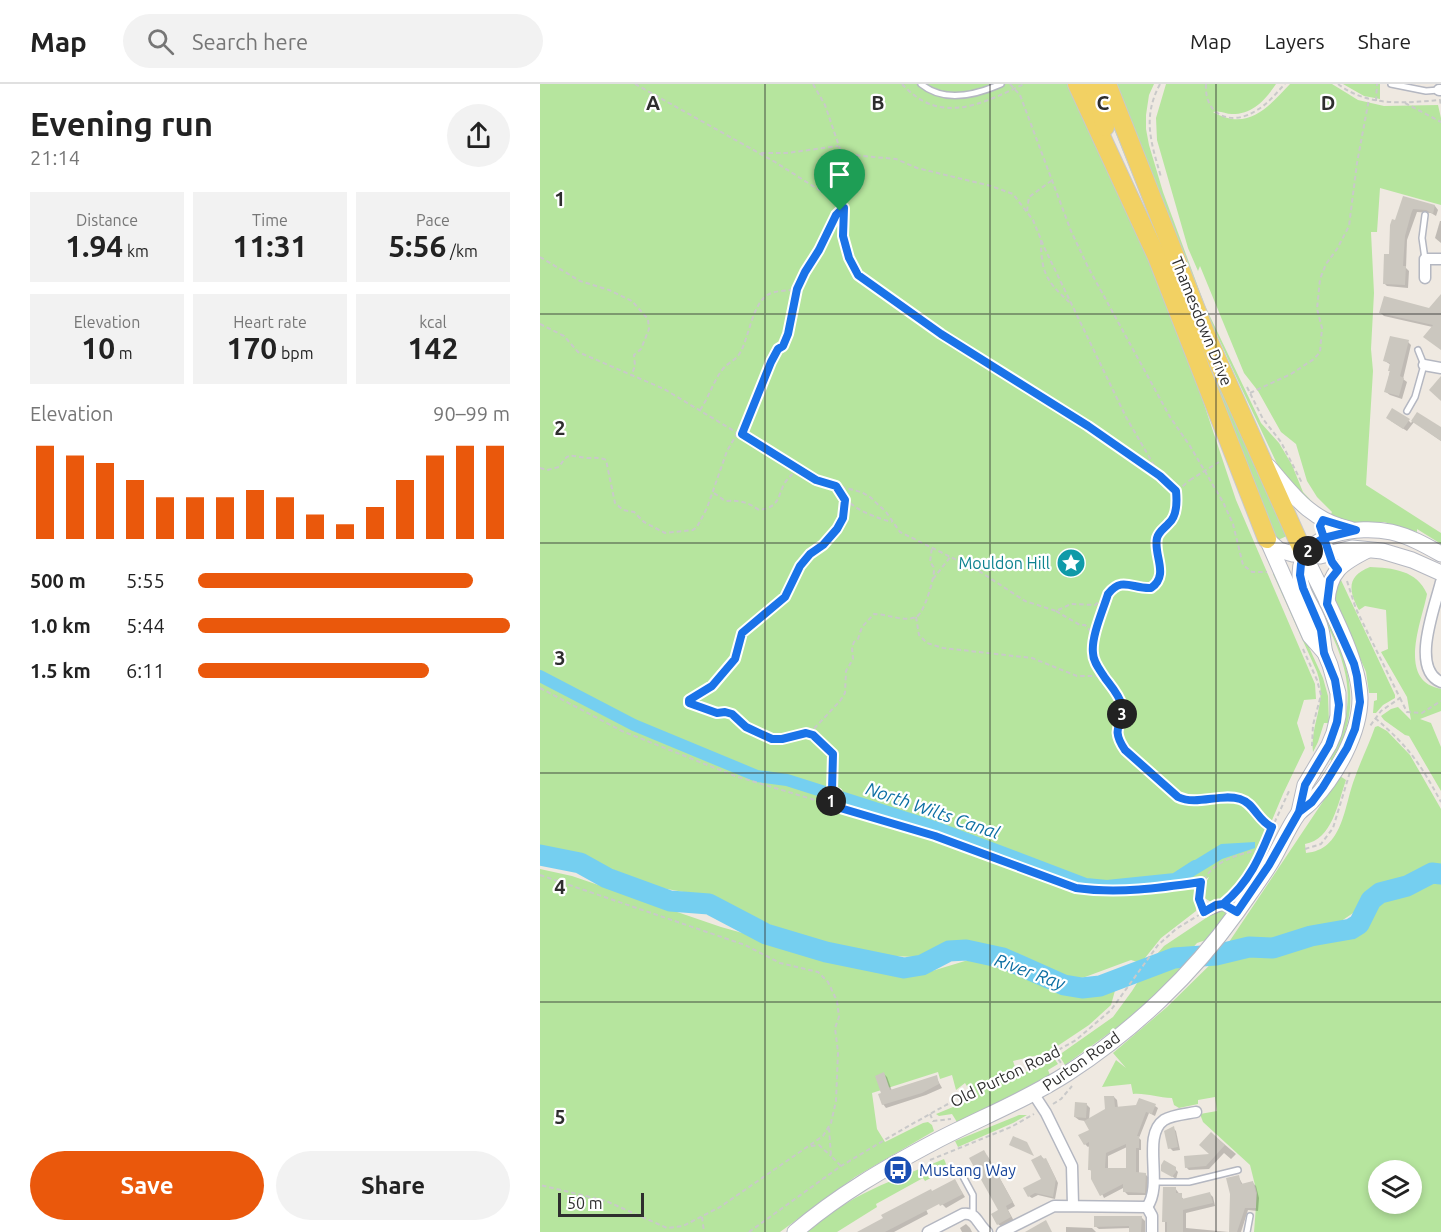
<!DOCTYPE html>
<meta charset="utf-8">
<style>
:root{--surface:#fff;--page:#f2f2f2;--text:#222;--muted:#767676;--line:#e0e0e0;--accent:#ea580c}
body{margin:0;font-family:Ubuntu,sans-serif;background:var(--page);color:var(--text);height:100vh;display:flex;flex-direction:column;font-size:22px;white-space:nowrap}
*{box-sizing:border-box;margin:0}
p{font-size:20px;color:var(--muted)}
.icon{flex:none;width:33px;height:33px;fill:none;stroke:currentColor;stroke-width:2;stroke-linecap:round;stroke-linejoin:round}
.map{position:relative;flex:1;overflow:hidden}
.drawer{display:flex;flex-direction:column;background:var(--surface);width:540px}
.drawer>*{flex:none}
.buttons{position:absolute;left:828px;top:1076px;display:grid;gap:12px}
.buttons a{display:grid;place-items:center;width:54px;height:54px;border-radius:50%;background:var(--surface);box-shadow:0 3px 9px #0003;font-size:30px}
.scale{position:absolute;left:18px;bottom:15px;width:86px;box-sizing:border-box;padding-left:6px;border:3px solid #2e2e2e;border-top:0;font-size:16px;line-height:21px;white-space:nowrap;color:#2e2e2e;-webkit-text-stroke:4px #fff;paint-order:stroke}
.pin{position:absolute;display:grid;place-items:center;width:51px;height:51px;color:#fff;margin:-62px -26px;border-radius:50% 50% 50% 0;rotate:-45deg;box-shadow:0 0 6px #0007}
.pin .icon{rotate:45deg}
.km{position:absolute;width:30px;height:30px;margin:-15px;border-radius:50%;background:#222;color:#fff;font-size:16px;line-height:30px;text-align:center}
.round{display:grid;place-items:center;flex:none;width:63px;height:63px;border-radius:32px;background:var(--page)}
.overview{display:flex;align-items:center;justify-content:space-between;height:102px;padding:0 30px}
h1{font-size:33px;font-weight:700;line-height:45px}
.stats{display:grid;grid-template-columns:repeat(3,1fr);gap:9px;height:102px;padding:6px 30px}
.stats div{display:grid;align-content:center;border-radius:0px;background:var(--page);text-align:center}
.stats b{font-size:30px;font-weight:700}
.stats small{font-size:16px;font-weight:400}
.stats p{font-size:16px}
.chart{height:168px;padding:12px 30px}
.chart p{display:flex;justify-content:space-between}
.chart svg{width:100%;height:108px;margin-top:6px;stroke:var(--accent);stroke-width:6}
.cta{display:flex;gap:12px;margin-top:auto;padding:12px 30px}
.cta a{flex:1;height:69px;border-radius:36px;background:var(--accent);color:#fff;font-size:24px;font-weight:700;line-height:69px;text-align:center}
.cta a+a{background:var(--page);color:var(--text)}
ul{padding:0 30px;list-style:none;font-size:20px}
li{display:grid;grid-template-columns:96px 72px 1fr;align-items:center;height:45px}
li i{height:15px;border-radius:8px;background:var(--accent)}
header{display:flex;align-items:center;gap:36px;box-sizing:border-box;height:84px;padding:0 30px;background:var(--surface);border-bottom:2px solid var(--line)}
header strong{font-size:28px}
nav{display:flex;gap:33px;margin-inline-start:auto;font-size:21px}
.search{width:420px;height:54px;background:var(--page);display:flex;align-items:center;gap:15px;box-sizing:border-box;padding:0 21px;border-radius:33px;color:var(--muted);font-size:22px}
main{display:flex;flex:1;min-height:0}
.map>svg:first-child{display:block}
.green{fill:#b6e59e;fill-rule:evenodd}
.water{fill:#75cff0}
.shadow{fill:#0003;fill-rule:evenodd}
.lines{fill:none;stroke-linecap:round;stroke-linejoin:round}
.canal{stroke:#75cff0;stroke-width:12}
.river{stroke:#75cff0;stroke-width:21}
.building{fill:#cbc7bf;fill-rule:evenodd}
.service-casing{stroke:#b4b7c1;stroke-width:8}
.minor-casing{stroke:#b4b7c1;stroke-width:13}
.secondary-casing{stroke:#b4b7c1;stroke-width:17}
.primary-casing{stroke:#c9c9c9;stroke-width:20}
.path{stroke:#c9c9c9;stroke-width:2;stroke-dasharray:4.5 3;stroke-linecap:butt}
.service{stroke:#fff;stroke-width:5}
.minor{stroke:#fff;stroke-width:10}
.secondary{stroke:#fff;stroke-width:15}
.primary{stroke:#f2d163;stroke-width:18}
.path-bridge{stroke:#c9c9c9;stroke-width:2;stroke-dasharray:4.5 3;stroke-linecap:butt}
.route-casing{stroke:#fff;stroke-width:12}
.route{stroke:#1a73e8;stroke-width:8}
.grid{fill:none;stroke:#2e2e2e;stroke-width:1.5;stroke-opacity:0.55}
.labels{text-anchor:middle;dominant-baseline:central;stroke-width:4.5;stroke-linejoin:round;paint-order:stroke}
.street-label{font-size:16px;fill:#2e2e2e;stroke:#fff}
.culture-label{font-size:16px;fill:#0d838f;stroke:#fff;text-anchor:end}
.transit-label{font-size:16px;fill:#164399;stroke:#fff;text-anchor:start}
.water-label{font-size:18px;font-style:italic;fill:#0d6fa3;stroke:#fff}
.grid-label{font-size:20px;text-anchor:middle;font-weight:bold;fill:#2e2e2e;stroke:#fff;stroke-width:4.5;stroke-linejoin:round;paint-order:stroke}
</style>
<header>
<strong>Map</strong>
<div class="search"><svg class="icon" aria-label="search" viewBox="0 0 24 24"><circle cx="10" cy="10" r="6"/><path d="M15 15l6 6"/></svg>Search here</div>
<nav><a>Map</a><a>Layers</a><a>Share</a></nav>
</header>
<main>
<section class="drawer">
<div class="overview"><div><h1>Evening run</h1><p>21:14</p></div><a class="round"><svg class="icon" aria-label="share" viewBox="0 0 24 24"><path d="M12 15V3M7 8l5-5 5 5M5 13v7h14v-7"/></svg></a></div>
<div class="stats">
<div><p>Distance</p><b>1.94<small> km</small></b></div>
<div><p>Time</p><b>11:31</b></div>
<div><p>Pace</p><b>5:56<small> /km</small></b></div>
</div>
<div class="stats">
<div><p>Elevation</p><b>10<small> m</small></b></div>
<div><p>Heart rate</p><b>170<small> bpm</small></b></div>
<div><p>kcal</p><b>142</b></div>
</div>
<div class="chart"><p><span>Elevation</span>90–99 m</p>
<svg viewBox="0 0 160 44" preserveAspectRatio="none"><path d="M5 44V6M15 44V10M25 44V13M35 44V20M45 44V27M55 44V27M65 44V27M75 44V24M85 44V27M95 44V34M105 44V38M115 44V31M125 44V20M135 44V10M145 44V6M155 44V6"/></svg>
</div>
<ul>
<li><b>500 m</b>5:55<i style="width:88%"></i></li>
<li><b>1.0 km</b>5:44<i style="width:100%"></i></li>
<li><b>1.5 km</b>6:11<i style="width:74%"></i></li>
</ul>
<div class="cta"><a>Save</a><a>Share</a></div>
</section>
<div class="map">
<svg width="901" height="1148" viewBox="0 0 901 1148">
<rect width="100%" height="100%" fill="#efe9e1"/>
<g class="green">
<path d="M0,0H532L632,224L696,416L775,600L776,615L764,616L757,639L765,664L743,710L714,779H712C699,799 695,811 671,818L663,813V804L669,793L655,802L656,827L621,854L601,879L591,876L545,893L530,896L518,892L452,863L422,860L398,863L377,873L352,872L286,860L222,838L167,812L121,804L34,771L0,762Z"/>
<polygon points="556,0 560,0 749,451 738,456 733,450 671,286"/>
<polygon points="577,0 614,0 609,11 606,31 606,45 609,61 623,108 665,222 721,339 739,359 752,381 763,408 782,428 780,431 739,384 699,299 661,216"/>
<path d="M626,0H736C725,16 713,30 692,30C685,30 681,26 673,28C708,48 728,23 750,0H792L818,16L844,22L898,21L901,34V121L840,104L837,148H831L834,209L831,265L833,287L826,401L901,449V460L877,445V448L844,438L807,439L790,432L792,428L777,413L767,397L756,360L741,348L718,307L704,289L660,182L658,187L648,164L617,56L616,34Z"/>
<polygon points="803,0 840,0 840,15 824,12"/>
<path d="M830,483C852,484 877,486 887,510C882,537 856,597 901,605V627L880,635L891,639L901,663V707L869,652L865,651L844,636L841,632L851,625L858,623L871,636L867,613L841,568L848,565L846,526L825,522L819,526C808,506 807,492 830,483Z"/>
<path d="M735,489L783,594L788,612L789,639H784L778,658L773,668C770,639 788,619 777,588L733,490Z"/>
<polygon points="800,494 855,611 855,614 843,621 836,629 833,629 834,617 837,616 837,609 829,609 826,588 796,519 795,506"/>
<path d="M770,498C799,560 832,611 792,677L789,674C829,606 797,563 767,499Z"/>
<path d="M838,642L847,647L870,671L901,725V787L869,797L835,802L816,827L794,842L775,846L752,859V867L770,859L794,858L809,855L820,847L828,830L844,818L867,811L895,796L901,797V1148H714L717,1109L710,1081L663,1038L660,1030L677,1027L675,1013L658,1016V1020L639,1024L634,1021L632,1014C618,1014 607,1009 593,1010L591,1000L562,1003L576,976L586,984L573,969L627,923L681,870L800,692L806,696C798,719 792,756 765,760L766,769C803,766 804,723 814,696C820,678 829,661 835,643ZM838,1086H872V1119H838Z"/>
<polygon points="0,785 32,792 181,843 316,881 369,890 392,887 425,877 436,876 463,886 490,892 539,901 576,903 571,921 549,941 507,969 473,977 478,992 514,974 518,980 508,986 510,991 465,1016 417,1038 412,1030 399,1032 396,1030 430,1016 433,1012 425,999 416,1006 412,991 400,995 398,988 332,1009 337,1045 345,1058 383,1039 388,1038 392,1041 394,1047 315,1093 240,1148 0,1148"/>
<polygon points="681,824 686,826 685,831 666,856 657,859 641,877 639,889 590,934 525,981 519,971 573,933 592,907 611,877 624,862"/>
<polygon points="479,1031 487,1031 473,1039 418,1063 415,1057"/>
<path d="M404,1075L408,1085L385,1097L383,1094L336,1120L337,1123L297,1148H267C306,1112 356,1095 404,1075Z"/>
</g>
<polygon class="water" points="715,758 715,764 682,775 646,797 637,787 681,760"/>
<g class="shadow">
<polygon points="864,114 895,122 898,126 896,132 891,129 877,128 867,156 866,184 869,187 868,204 847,202 844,199 856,138"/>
<polygon points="900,137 901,137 901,159 895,154"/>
<polygon points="901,212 901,240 897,244 844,232 841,229 890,225"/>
<polygon points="868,258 871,261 863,295 867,298 862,315 850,311 846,308 851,281 845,277"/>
<polygon points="877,330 901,345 901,357 874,338 867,347 851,337 869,337 871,339"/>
<polygon points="344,990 347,993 352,1007 396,993 402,1004 386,1011 346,1024 343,1020"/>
<path d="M574,1013L577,1016L578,1024L615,1022L618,1024L615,1032L609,1029L599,1054L601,1056V1066H599V1090H605L608,1093L607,1111H588L585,1108V1103L564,1114L550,1085L551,1061L548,1063L545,1060L551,1046L545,1037L539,1036L535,1033L546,1020L550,1024L549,1036L567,1026ZM587,1063V1085H568V1072Z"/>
<polygon points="633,1044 636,1047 640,1066 633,1067 630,1064"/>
<polygon points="672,1050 696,1070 691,1075 684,1069 669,1085 649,1086 646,1083 672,1072"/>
<polygon points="447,1071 475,1122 468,1126 474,1137 462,1143 458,1140 460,1127"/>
<polygon points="501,1072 508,1079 518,1099 515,1115 498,1111 492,1114 489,1112 503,1096"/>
<polygon points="635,1085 638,1088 636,1095 623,1086"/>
<polygon points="698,1092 703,1101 713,1099 716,1102 719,1114 718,1127 708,1126 701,1148 691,1148"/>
<polygon points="415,1097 425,1113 406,1124 402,1120"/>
<polygon points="625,1104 635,1104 644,1116 670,1110 673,1113 675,1122 646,1129 646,1144 689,1148 625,1148"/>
<polygon points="382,1116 388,1130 354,1148 341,1148"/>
<polygon points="601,1133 605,1137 605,1148 590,1148 590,1144 559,1145 555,1142"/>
<polygon points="426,1140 430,1144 432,1148 422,1148 420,1144"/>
<polygon points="526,1143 552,1144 556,1148 526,1148"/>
</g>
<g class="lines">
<polyline class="canal" points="0,592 94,641 205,687 217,692 247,696 398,744 546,800 567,802 635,795 655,782"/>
<polyline class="river" points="0,771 40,779 67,794 130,817 169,820 226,850 286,868 364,884 382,881 409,867 426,866 463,874 524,901 542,904 560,902 634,874 676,871 709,863 733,864 771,852 811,845 819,840 831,816 840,809 867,802 892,789 901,790"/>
</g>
<g class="building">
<polygon points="863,112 895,121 893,130 886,126 873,125 871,130 865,152 863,182 866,182 865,201 843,200 844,170 849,170 850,141 852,135 855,136"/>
<polygon points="901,210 901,266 883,253 893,241 839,229 844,212 889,224"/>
<polygon points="850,252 869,256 860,292 864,294 859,312 844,308 850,287 848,287 850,279 843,277"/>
<polygon points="901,292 901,317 889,306"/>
<polygon points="852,324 870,335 863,345 846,334"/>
<polygon points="877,328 901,343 901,357 871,337"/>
<polygon points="344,988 350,1006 397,991 399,1000 382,1009 342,1021 338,1010 341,1009 335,992"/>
<path d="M564,1012H574L575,1023L596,1021L599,1014L616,1020L612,1030L606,1028L597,1052H599V1064H596V1088L606,1089L605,1109L583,1108V1100L560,1112L551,1095V1086H548L549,1058L544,1061L538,1051L549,1046L544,1037L565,1025ZM586,1060V1084H565L566,1069Z"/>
<polygon points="535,1018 547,1019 546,1034 534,1033"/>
<polygon points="634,1042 638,1063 628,1065 624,1047"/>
<polygon points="671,1048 685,1061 666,1082 645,1084 644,1072 669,1070 659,1061"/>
<polygon points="473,1052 487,1058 494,1072 469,1061"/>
<polygon points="444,1066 473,1118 466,1122 471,1133 457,1141 451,1130 458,1126 429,1074"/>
<polygon points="501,1071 503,1075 506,1074 516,1095 513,1113 495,1109 488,1113 483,1104 501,1095 491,1076"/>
<polygon points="624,1076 636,1083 636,1088 632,1093 621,1087 621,1081"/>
<polygon points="699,1091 701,1100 713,1097 716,1109 716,1124 705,1124 697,1148 689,1148 690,1110 686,1094"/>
<polygon points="415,1095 423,1110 400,1122 399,1120 345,1148 317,1148 343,1134 341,1131 391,1105 392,1107"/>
<polygon points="623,1103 636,1103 636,1109 642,1109 642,1115 670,1108 673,1119 643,1126 643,1148 627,1148 627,1138 622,1138"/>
<polygon points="554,1132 602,1132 601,1148 589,1148 589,1142 554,1143"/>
<polygon points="506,1136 512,1148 485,1148"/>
</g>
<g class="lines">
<g class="service-casing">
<g id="service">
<path d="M381,0C404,19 436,11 461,0"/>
<polyline points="851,0 886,7 899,6"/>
<polyline points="885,175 882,154 885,131"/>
<polyline points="867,327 875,313 884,281 878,266"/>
<polyline points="419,1085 433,1111 433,1130"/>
<polyline points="614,1098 649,1098 698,1086"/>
<polyline points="707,1148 710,1132"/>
</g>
</g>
<g class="minor-casing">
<g id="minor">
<polyline points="899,6 901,6"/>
<polyline points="885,194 885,175 901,175"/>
<polyline points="884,281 901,284"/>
<path d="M901,498C895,523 870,585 901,598"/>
<polyline points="668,826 683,820 697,828"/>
<polyline points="493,1009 506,1029 532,1082 533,1121"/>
<path d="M607,1123C624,1100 601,1052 624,1036C632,1031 646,1030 656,1028"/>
<path d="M388,1148L423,1130C437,1128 437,1140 447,1148"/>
<polyline points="462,1148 514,1122 607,1123 612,1132 612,1148"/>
</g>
</g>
<g class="secondary-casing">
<g id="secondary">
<path d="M729,383C753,411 771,437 810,445"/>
<polyline points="727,455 770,552 785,569 790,581 798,609 798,632 794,649 789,661 765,701 759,728"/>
<polyline points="728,456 739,466 753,470 780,472 812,464 842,467 872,476 901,489"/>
<path d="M787,518C789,487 802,479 828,466"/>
<path d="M785,569C783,561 783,553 781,546C777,527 760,510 760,491C759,448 820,441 851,448C869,452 885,461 901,470"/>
<path d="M255,1148C298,1111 345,1084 396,1057C440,1034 486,1016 528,989C593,947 652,891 697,828C708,812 720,796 730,780C740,764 747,745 758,730C762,725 768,722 772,717C796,692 820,649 820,614C819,573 783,511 765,472"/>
</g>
</g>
<g class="primary-casing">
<g id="primary">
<polyline points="537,0 617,173 727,455"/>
<polyline points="552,0 558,14 565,43"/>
<polyline points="567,0 667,253 765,472"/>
</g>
</g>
<g class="path">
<polyline points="95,0 235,78 295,116 299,126"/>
<path d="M273,0L285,21L300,65L304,103L303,152L309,173L318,191L331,202L401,250L548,342L620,392L637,407C637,417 637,432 629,439C625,444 619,447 617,454C613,471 630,492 611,504C592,505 582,491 568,510C563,526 551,553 553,569C553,578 560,586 565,594C571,602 581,612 582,622C586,641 568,641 585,666L638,713C657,722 680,709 700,715C715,719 717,737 732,743"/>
<path d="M362,0C400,42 442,20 484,0"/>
<polyline points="470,0 480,11 531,147 548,183 630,333 650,362 683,418 693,440 703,481 712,488 727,488"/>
<path d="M620,0C602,34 611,58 621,93"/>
<path d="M666,0C664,32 692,43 717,26C728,20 736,9 745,0"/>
<path d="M798,0C828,23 865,19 900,16L901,22"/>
<polyline points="836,17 837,0"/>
<polyline points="865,19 901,38"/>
<polyline points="221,69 247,69 298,62"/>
<polyline points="301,70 356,75 377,84 451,102 473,110 493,136 504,163 586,333 619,390"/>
<polyline points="487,127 489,113 511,97"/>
<path d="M501,156C501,188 506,197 529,218"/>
<polyline points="0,173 40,197 69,206 92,217 108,235 109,245 101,265 94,271 95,282 91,292"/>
<polyline points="0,240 24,252 38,268 124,305 276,396 321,408 330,413 346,428 360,448 439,487 485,517 516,527 531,520 555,521 566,512"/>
<polyline points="707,303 723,335 741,358 762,399"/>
<polyline points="710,309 751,290 774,275 780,268 782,244 777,225 780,195 786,180 797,165 809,142 817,79 829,15"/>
<path d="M160,326C169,313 173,298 182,286C188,278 196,277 201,267C209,252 212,223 226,212C233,206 248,207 257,205L265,188L279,166L296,131L304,124"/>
<polyline points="202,350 231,278 238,265 243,262 248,251 257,205"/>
<path d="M0,384L7,386L19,383C29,367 30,372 47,374C54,374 59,373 66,376L75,419L83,426L94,428L104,438L125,449L153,446L157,443L167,424L187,367L198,348"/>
<path d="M296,402C307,423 330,432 352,438"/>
<polyline points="637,407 650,396"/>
<path d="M174,409L185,417C199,416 208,418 219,426C239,423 237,415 244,400C248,394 252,390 258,385"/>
<polyline points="393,495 411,472"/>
<polyline points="807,497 816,525 860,614 841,627 830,642"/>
<polyline points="516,527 540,541 545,541 555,552"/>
<polyline points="376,533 379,551 387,559 403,564 492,574 537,592 563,592"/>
<polyline points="763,565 777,596 781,611 773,641 772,662"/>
<path d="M0,604L82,647L195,692L395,752L536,804C578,810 620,804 661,798"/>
<polyline points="860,614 867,628 882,629 901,617"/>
<path d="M835,634C868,662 880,679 901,718"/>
<path d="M269,650L300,617L305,609L306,587L313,575L312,563L314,558L318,555L322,543L334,530C347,530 364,538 376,533C384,530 394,495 394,486C394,482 392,481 390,478L392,463"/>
<path d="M290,721L293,712L296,713L297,709L292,707L293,670C262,633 262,661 232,655C224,653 213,648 206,643C201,640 198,634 193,630C187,627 181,630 175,628C166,626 158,621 149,619V616L172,602L195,575L202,549L245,513L260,482L270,470L283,461L297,445L303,434L305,416"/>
<polyline points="725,759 750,705"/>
<polyline points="765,765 781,760 793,744 810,688"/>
<polyline points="0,791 205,861 240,879 278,888 288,898 297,917 299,933 295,944 298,968 296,1017 291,1039 283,1052 180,1123 143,1142 127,1144 66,1117 0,1101"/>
<path d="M660,818C657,785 688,772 715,767"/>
<polyline points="514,969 521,979"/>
<polyline points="513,1020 521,1015 532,1002"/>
<polyline points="390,1030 393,1037 411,1035"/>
<polyline points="289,1044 291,1072 301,1082"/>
<polyline points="271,1062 279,1061 291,1072"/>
<polyline points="390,1076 471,1043 494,1030"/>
<polyline points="162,1133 164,1148"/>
<polyline points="209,1148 301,1082 358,1048 406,1021 492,981 536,956 571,926 618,861 636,845 659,831"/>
</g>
<use href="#service" class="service"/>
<use href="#minor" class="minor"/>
<use href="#secondary" class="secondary"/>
<use href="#primary" class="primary"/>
<polyline class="path-bridge" points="650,396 679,378"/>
</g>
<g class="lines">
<g class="route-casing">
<path id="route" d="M300,127L296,131L279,166L265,188L257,205L248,250L243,262L238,265L231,278L202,350L276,396L296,402L305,416L303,434L297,445L283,461L270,470L260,482L245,513L202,549L195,575L172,602L149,616V619L177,629L185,628L192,630L206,643L232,655H242L266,649L273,651L293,670L292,707L297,709L296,712H293L290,721L395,752L536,804C578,810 620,804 661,798L659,815L664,828L676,821L683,820L697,828L729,781L759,728L765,701L789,661L797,638L799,621L795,596L784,569L781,546L763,504L760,491L761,480L769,466L774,460L784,454L780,442L783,436L816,446L784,454L792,478L798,486L790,496L787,520L814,580L817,592L820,618L815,645L807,664L783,703L772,718L759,728L729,781L697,828L683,820C709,799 720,773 732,743C718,737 714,719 700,715C680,709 657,722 638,713L585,666C568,641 586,641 582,622C580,612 571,602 565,594C560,586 553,578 553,569C551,553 563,526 568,510C582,492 592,505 611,504C630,491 613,471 617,454C619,447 625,444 629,439C637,432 637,417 636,407L620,392L548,342L401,250L318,191L309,174L303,152L304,124L300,127"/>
</g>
<use href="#route" class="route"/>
</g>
<path class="grid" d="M225,0V1148M450,0V1148M676,0V1148M0,230H901M0,459H901M0,689H901M0,918H901"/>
<defs>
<g id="sight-disc" transform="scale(1.5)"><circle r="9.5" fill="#0f9aa8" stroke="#fff"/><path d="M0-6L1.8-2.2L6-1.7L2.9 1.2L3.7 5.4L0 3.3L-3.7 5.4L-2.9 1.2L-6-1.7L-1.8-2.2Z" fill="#fff"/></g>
<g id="bus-disc" transform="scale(1.5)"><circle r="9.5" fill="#1a4fb4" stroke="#fff"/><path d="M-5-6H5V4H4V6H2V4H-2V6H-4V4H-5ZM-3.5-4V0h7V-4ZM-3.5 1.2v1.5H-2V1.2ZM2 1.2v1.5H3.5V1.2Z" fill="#fff"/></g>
</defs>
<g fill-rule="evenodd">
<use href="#sight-disc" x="531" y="479"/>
<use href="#bus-disc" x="358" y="1086"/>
</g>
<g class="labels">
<g class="street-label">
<text transform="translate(662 237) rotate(68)">Thamesdown Drive</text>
<text transform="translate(541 977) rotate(-35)">Purton Road</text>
<text transform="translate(465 992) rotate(-26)">Old Purton Road</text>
</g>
<g class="culture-label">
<text x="510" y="479">Mouldon Hill</text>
</g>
<g class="transit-label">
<text x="379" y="1086">Mustang Way</text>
</g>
<g class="water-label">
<text transform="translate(393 726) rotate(19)">North Wilts Canal</text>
<text transform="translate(490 887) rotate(20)">River Ray</text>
</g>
</g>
<g class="grid-label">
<text x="113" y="26">A</text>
<text x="338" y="26">B</text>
<text x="563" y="26">C</text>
<text x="788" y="26">D</text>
<text x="20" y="122">1</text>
<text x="20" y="351">2</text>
<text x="20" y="581">3</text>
<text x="20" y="810">4</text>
<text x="20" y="1040">5</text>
</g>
</svg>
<div class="buttons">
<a><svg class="icon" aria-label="layers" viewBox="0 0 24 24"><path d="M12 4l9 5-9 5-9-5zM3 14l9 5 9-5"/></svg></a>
</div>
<div class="scale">50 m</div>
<div class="pin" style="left:300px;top:127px;background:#1e9e55"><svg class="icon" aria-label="arrive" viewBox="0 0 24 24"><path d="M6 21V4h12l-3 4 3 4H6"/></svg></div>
<b class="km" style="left:291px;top:717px">1</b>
<b class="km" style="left:768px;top:467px">2</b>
<b class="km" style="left:582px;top:630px">3</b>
</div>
</main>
